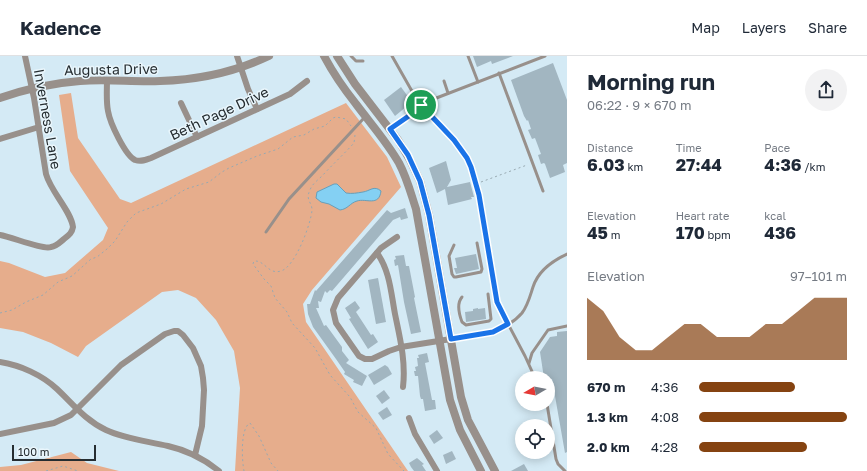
<!DOCTYPE html>
<meta charset="utf-8">
<style>
:root{--surface:#fff;--page:#f2f2f3;--text:#1f2937;--muted:#747a83;--line:#e0e1e3;--accent:#854311}
body{margin:0;font-family:"Golos Text",sans-serif;background:var(--page);color:var(--text);height:100vh;display:flex;flex-direction:column;font-size:15px;white-space:nowrap}
*{box-sizing:border-box;margin:0}
p{font-size:13px;color:var(--muted)}
.icon{flex:none;width:22px;height:22px;fill:none;stroke:currentColor;stroke-width:2;stroke-linecap:round;stroke-linejoin:round}
.map{position:relative;flex:1;overflow:hidden}
.sheet{display:flex;flex-direction:column;background:var(--surface);width:300px}
.sheet>*{flex:none}
.needle{width:26px;rotate:260deg}
.tools{position:absolute;left:515px;top:315px;display:grid;gap:8px}
.tools a{display:grid;place-items:center;width:40px;height:40px;border-radius:50%;background:var(--surface);box-shadow:0 2px 10px #0003;font-size:20px}
.scale{position:absolute;left:12px;bottom:10px;width:84px;box-sizing:border-box;padding-left:4px;border:2px solid #252d31;border-top:0;font-size:11px;line-height:14px;white-space:nowrap;color:#252d31;-webkit-text-stroke:3px #e9f6fc;paint-order:stroke}
.pin{position:absolute;display:grid;place-items:center;width:34px;height:34px;color:#fff;margin:-17px;border:2px solid #fff;border-radius:50%;box-shadow:0 1px 4px #0007}
.round{display:grid;place-items:center;flex:none;width:42px;height:42px;border-radius:21px;background:var(--page)}
.summary{display:flex;align-items:center;justify-content:space-between;height:68px;padding:0 20px}
h1{font-size:22px;font-weight:700;line-height:30px}
.stats{display:grid;grid-template-columns:repeat(3,1fr);gap:6px;height:68px;padding:4px 20px}
.stats div{display:grid;align-content:center}
.stats b{font-size:17px;font-weight:700}
.stats small{font-size:11px;font-weight:400}
.stats p{font-size:11px}
.chart{height:112px;padding:8px 20px}
.chart p{display:flex;justify-content:space-between}
.chart svg{width:100%;height:72px;margin-top:4px;fill:var(--accent);opacity:.7}
ul{padding:0 20px;list-style:none;font-size:13px}
li{display:grid;grid-template-columns:64px 48px 1fr;align-items:center;height:30px}
li i{height:10px;border-radius:5px;background:var(--accent)}
header{display:flex;align-items:center;gap:24px;box-sizing:border-box;height:56px;padding:0 20px;background:var(--surface);border-bottom:1px solid var(--line)}
header strong{font-size:19px}
nav{display:flex;gap:22px;margin-inline-start:auto;font-size:14px}
main{display:flex;flex:1;min-height:0}
.map>svg:first-child{display:block}
.green{fill:#e6ad8c}
.water{fill:#84d0f3;stroke:#689fb9}
.building{fill:#a2b6c1}
.lines{fill:none;stroke-linecap:round;stroke-linejoin:round}
.path{stroke:#98a9b1;stroke-width:1;stroke-dasharray:2 3;stroke-linecap:butt}
.service{stroke:#98908b;stroke-width:3}
.minor{stroke:#98908b;stroke-width:6}
.tertiary{stroke:#98908b;stroke-width:8}
.route-casing{stroke:#fff;stroke-width:8}
.route{stroke:#1a73e8;stroke-width:5}
.labels{text-anchor:middle;dominant-baseline:central;stroke-width:3;stroke-linejoin:round;paint-order:stroke}
.street-label{font-size:14px;fill:#252d31;stroke:#e9f6fc}
</style>
<header>
<strong>Kadence</strong>
<nav><a>Map</a><a>Layers</a><a>Share</a></nav>
</header>
<main>
<div class="map">
<svg width="567" height="415" viewBox="0 0 567 415">
<rect width="100%" height="100%" fill="#d4eaf5"/>
<g class="green">
<polygon points="71,37 78,82 120,143 131,147 346,47 387,101 401,131 312,234 303,248 306,266 408,415 235,415 240,332 234,295 216,264 196,242 178,234 162,236 86,290 78,301 51,287 23,276 0,272 0,205 9,207 45,221 65,217 103,184 108,172 70,115 59,39"/>
<polygon points="71,396 87,407 119,415 0,415 0,411 21,409"/>
</g>
<path class="water" d="M334,128H337L346,137C352,138 357,137 363,136C370,135 374,129 381,135C379,151 366,142 357,145C350,147 348,153 340,154L329,148L321,146L316,142L317,136Z"/>
<g class="building">
<polygon points="473,0 513,0 492,8 491,5 477,11"/>
<polygon points="553,7 567,44 567,107 563,109 565,116 550,122 545,108 544,107 541,108 538,99 541,98 535,82 532,83 528,74 531,73 528,64 527,65 524,60 511,24"/>
<polygon points="401,31 412,46 395,60 384,44"/>
<polygon points="446,105 451,124 447,131 470,126 474,141 471,141 472,143 448,149 445,133 437,137 429,112"/>
<polygon points="405,152 408,162 401,164 400,161 393,164 332,235 330,234 327,237 325,235 321,246 318,245 319,252 316,252 324,270 326,269 342,291 342,295 349,304 346,307 367,320 362,330 353,326 354,324 344,318 345,316 336,303 313,271 308,258 307,248 310,248 315,234 316,235 387,154 391,157"/>
<polygon points="476,198 479,213 456,218 454,212 457,212 455,202"/>
<polygon points="404,199 406,210 409,210 415,241 414,242 421,276 411,278 404,246 398,209 395,210 394,204 396,203 395,200"/>
<polygon points="378,222 386,266 376,268 368,224"/>
<polygon points="355,245 360,252 356,256 371,279 373,278 378,286 368,293 349,263 351,262 345,252"/>
<polygon points="478,252 478,253 485,252 486,263 466,266 465,256 473,255 473,253"/>
<polygon points="567,275 567,396 565,397 552,323 544,322 540,296 550,281 557,280 557,276"/>
<polygon points="427,297 429,306 425,307 432,344 435,344 436,353 425,355 423,343 421,343 420,340 418,320 415,320 414,315 416,315 415,311 418,310 417,302 419,302 418,299"/>
<polygon points="385,309 388,311 392,318 374,329 368,319"/>
<polygon points="384,334 390,342 382,348 376,340"/>
<polygon points="387,351 392,359 383,364 378,357"/>
<polygon points="437,374 443,382 434,388 429,380"/>
<polygon points="452,395 456,403 446,408 443,399"/>
<polygon points="417,402 424,408 422,409 426,415 414,415 411,411 409,407"/>
<polygon points="524,408 528,415 511,415"/>
</g>
<g class="lines">
<g class="path">
<path d="M355,79L354,87C344,98 333,108 322,120C318,124 312,128 310,134C305,144 312,146 312,154C311,168 295,211 281,215C268,219 265,204 254,205L253,208L264,223L271,230L275,242L287,256L292,267L315,292L330,319L350,341L358,356L376,372L388,398L404,415"/>
<polyline points="481,126 527,109"/>
<polyline points="0,257 12,254 26,246 43,239 58,226 72,220 91,203 97,201 107,193 115,185 127,166 136,157 161,148 186,133 209,126 222,116 229,112 257,100 278,93 293,81 304,79 314,73 325,70 333,62 336,61 346,63 351,70"/>
<polyline points="46,415 63,410 78,415"/>
<path d="M244,415C242,405 240,372 250,367L259,380L271,407L278,415"/>
</g>
<g class="service">
<polyline points="351,0 356,5 363,5"/>
<polyline points="392,0 417,44 454,84 464,98 471,111 479,139 498,249 525,300 535,322"/>
<polyline points="468,0 478,26"/>
<polyline points="499,17 543,135"/>
<polyline points="444,25 448,37"/>
<polyline points="390,73 416,55 426,46 545,0"/>
<polyline points="266,176 289,143 364,62"/>
<polyline points="454,189 449,200 452,218 454,221 456,221 481,216 482,213 477,187"/>
<path d="M462,241C456,248 459,258 462,266L466,269L489,265L491,263L488,238"/>
<path d="M451,283C476,279 505,277 522,257C528,249 530,240 533,231C538,215 552,205 567,198"/>
<polyline points="529,307 532,297 548,274 567,270"/>
<polyline points="547,348 556,403 558,408 565,415"/>
</g>
<g class="minor">
<polyline points="237,0 248,33 257,53"/>
<path d="M107,24C107,34 106,45 108,55C110,67 125,99 135,104C141,106 146,104 151,102L290,38L307,25"/>
<polyline points="181,47 197,81"/>
<polyline points="0,83 39,71"/>
<path d="M0,179C12,181 43,194 51,191C57,190 60,186 64,183C69,179 72,177 73,171C71,155 51,136 46,118L34,42L25,0"/>
<polyline points="397,181 381,192 338,242 333,254 336,267 359,300 365,303 372,303 389,295 401,291 451,283"/>
<path d="M377,197C390,215 391,237 395,258C400,282 406,306 403,331"/>
<path d="M0,306C20,309 42,319 57,333C73,348 85,364 106,374C125,383 147,385 168,390C186,394 204,403 219,415"/>
<polyline points="409,362 415,378 437,415"/>
<polyline points="0,378 54,367 71,359 121,309 165,278 174,275 178,275 183,279 193,292 201,310 203,322 204,334 202,370 195,399"/>
</g>
<g class="tertiary">
<path d="M324,0C333,17 344,33 356,48C371,68 387,86 399,107C407,122 411,138 416,153L450,344L460,374L481,415"/>
<polyline points="337,0 355,28 398,84 410,104 420,125 429,159 461,341 468,364 495,415"/>
<path d="M0,42C26,33 53,27 80,25C107,23 133,26 160,25C198,24 235,16 269,0"/>
</g>
</g>
<g class="lines">
<g class="route-casing">
<polygon id="route" points="421,49 454,84 467,102 471,111 479,139 497,246 508,268 493,276 451,283 429,159 420,125 408,99 390,73 416,55"/>
</g>
<use href="#route" class="route"/>
</g>
<g class="labels">
<g class="street-label">
<text transform="translate(111 13) rotate(-1)">Augusta Drive</text>
<text transform="translate(219 57) rotate(-25)">Beth Page Drive</text>
<text transform="translate(48 63) rotate(80)">Inverness Lane</text>
</g>
</g>
</svg>
<div class="tools">
<a><svg class="needle" viewBox="-14 -14 28 28"><path d="M0-13l5 13h-10z" fill="#e53935"/><path d="M0 13l5-13h-10z" fill="#747a83"/></svg></a>
<a><svg class="icon" aria-label="locate" viewBox="0 0 24 24"><circle cx="12" cy="12" r="6"/><path d="M12 2v4M12 18v4M2 12h4M18 12h4"/></svg></a>
</div>
<div class="scale">100 m</div>
<div class="pin" style="left:421px;top:49px;background:#1e9e55"><svg class="icon" aria-label="arrive" viewBox="0 0 24 24"><path d="M6 21V4h12l-3 4 3 4H6"/></svg></div>
</div>
<section class="sheet">
<div class="summary"><div><h1>Morning run</h1><p>06:22 · 9 × 670 m</p></div><a class="round"><svg class="icon" aria-label="share" viewBox="0 0 24 24"><path d="M12 15V3M7 8l5-5 5 5M5 13v7h14v-7"/></svg></a></div>
<div class="stats">
<div><p>Distance</p><b>6.03<small> km</small></b></div>
<div><p>Time</p><b>27:44</b></div>
<div><p>Pace</p><b>4:36<small> /km</small></b></div>
</div>
<div class="stats">
<div><p>Elevation</p><b>45<small> m</small></b></div>
<div><p>Heart rate</p><b>170<small> bpm</small></b></div>
<div><p>kcal</p><b>436</b></div>
</div>
<div class="chart"><p><span>Elevation</span>97–101 m</p>
<svg viewBox="0 0 160 44" preserveAspectRatio="none"><path d="M0 44V6L10 14L20 30L30 38L40 38L50 30L60 22L70 22L80 30L90 30L100 30L110 22L120 22L130 14L140 6L150 6L160 6V44z"/></svg>
</div>
<ul>
<li><b>670 m</b>4:36<i style="width:65%"></i></li>
<li><b>1.3 km</b>4:08<i style="width:100%"></i></li>
<li><b>2.0 km</b>4:28<i style="width:73%"></i></li>
</ul>
</section>
</main>
